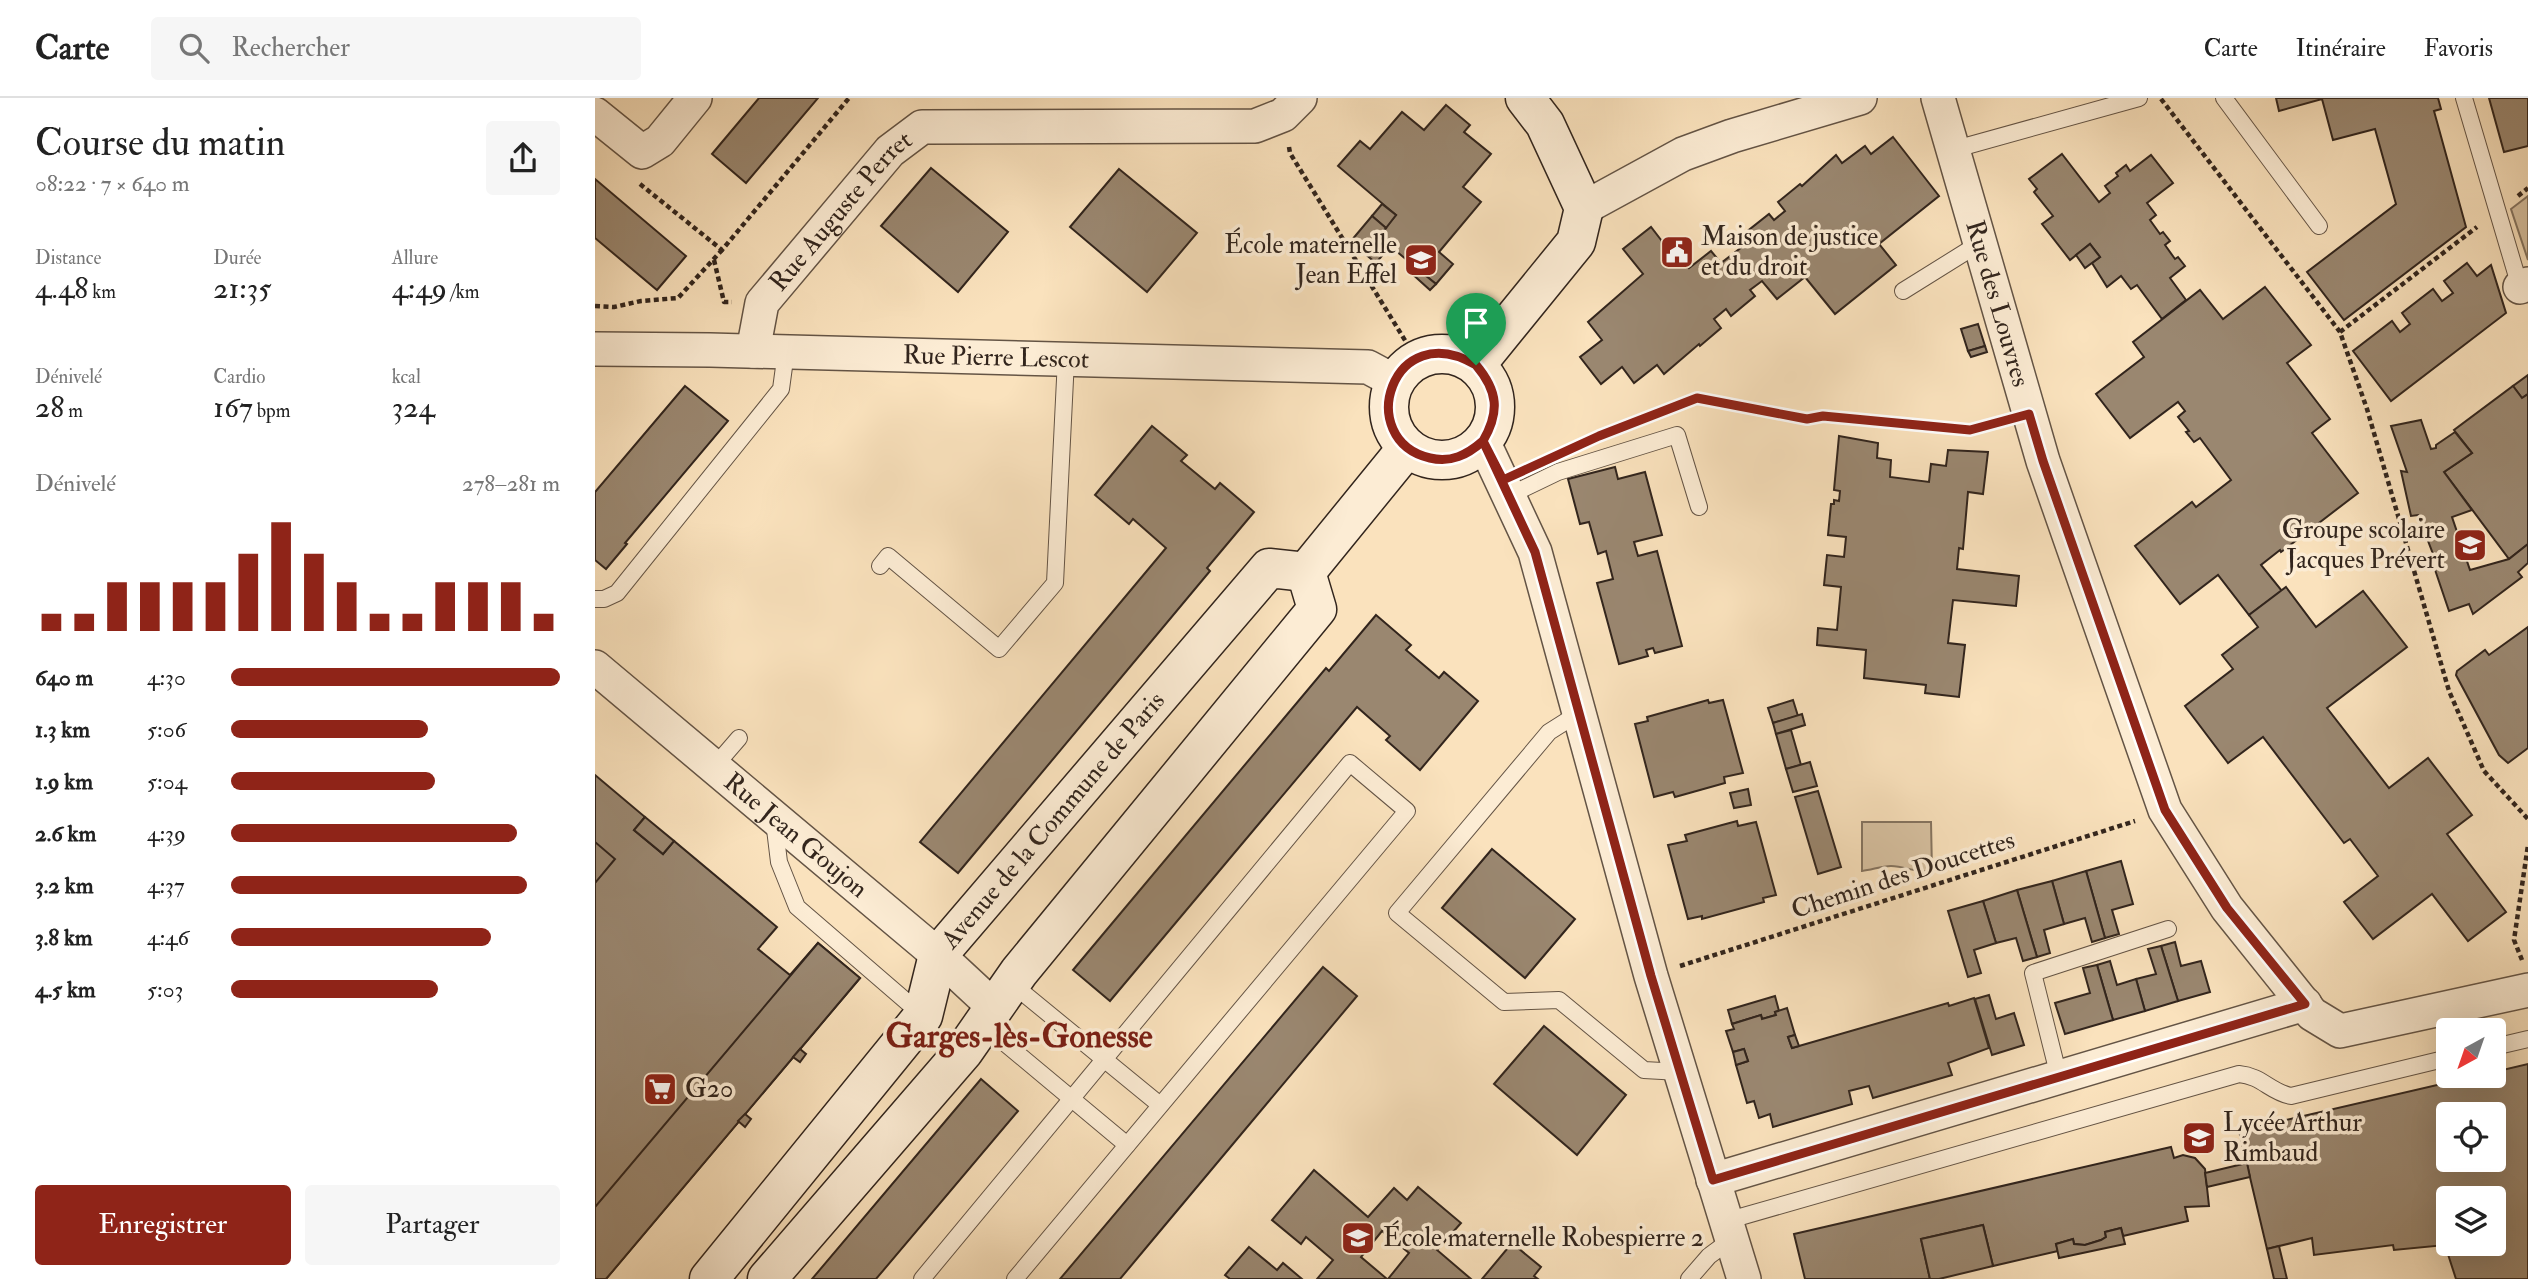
<!DOCTYPE html>
<html lang="fr">
<meta charset="utf-8">
<style>
:root{--surface:#fff;--page:#f6f6f6;--text:#222;--muted:#767676;--line:#e0e0e0;--accent:#8f2418}
body{margin:0;font-family:"IM FELL Double Pica",serif;background:var(--page);color:var(--text);height:100vh;display:flex;flex-direction:column;font-size:26px;white-space:nowrap}
*{box-sizing:border-box;margin:0}
p{font-size:23px;color:var(--muted)}
.icon{flex:none;width:38px;height:38px;fill:none;stroke:currentColor;stroke-width:2;stroke-linecap:round;stroke-linejoin:round}
.map{position:relative;flex:1;overflow:hidden}
.sheet{display:flex;flex-direction:column;background:var(--surface);width:595px}
.sheet>*{flex:none}
.needle{width:46px;rotate:220deg}
.tools{position:absolute;left:1841px;top:920px;display:grid;gap:14px}
.tools a{display:grid;place-items:center;width:70px;height:70px;border-radius:7px;background:var(--surface);box-shadow:0 7px 28px #0002;font-size:35px}
.pin{position:absolute;display:grid;place-items:center;width:60px;height:60px;color:#fff;margin:-72px -30px;border-radius:50% 50% 50% 0;rotate:-45deg;box-shadow:0 0 7px #0007}
.pin .icon{rotate:45deg}
.round{display:grid;place-items:center;flex:none;width:74px;height:74px;border-radius:7px;background:var(--page)}
.headline{display:flex;align-items:center;justify-content:space-between;height:119px;padding:0 35px}
h1{font-size:38px;font-weight:600;line-height:52px}
.stats{display:grid;grid-template-columns:repeat(3,1fr);gap:10px;height:119px;padding:7px 35px}
.stats div{display:grid;align-content:center}
.stats b{font-size:30px;font-weight:600}
.stats small{font-size:19px;font-weight:400}
.stats p{font-size:19px}
.chart{height:196px;padding:14px 35px}
.chart p{display:flex;justify-content:space-between}
.chart svg{width:100%;height:126px;margin-top:7px;stroke:var(--accent);stroke-width:6}
.primary-button{display:flex;gap:14px;margin-top:auto;padding:14px 35px}
.primary-button a{flex:1;height:80px;border-radius:7px;background:var(--accent);color:#fff;font-size:28px;font-weight:600;line-height:80px;text-align:center}
.primary-button a+a{background:var(--page);color:var(--text)}
ul{padding:0 35px;list-style:none;font-size:23px}
li{display:grid;grid-template-columns:112px 84px 1fr;align-items:center;height:52px}
li i{height:18px;border-radius:9px;background:var(--accent)}
header{display:flex;align-items:center;gap:42px;box-sizing:border-box;height:98px;padding:0 35px;background:var(--surface);border-bottom:2px solid var(--line)}
header strong{font-size:33px}
nav{display:flex;gap:38px;margin-inline-start:auto;font-size:24px}
.search{width:490px;height:63px;background:var(--page);display:flex;align-items:center;gap:18px;box-sizing:border-box;padding:0 24px;border-radius:7px;color:var(--muted);font-size:26px}
main{display:flex;flex:1;min-height:0}
.map>svg:first-child{display:block}
.green{fill:#d8c2a2;stroke:#857460;stroke-width:2}
.building{fill:#9a8770;stroke:#32251d;stroke-width:2;fill-rule:evenodd}
.lines{fill:none;stroke-linecap:round;stroke-linejoin:round}
.lane-casing{stroke:#645445;stroke-width:18}
.street-casing{stroke:#645445;stroke-width:36}
.secondary-casing{stroke:#32251d;stroke-width:41}
.path{stroke:#32251d;stroke-width:4.5;stroke-dasharray:5 3.5;stroke-linecap:butt}
.lane{stroke:#fcecd4;stroke-width:16}
.street{stroke:#fcecd4;stroke-width:33}
.secondary{stroke:#fcecd4;stroke-width:38}
.route-casing{stroke:#fff;stroke-width:14}
.route{stroke:#8f2418;stroke-width:9}
.labels{text-anchor:middle;dominant-baseline:central;stroke-width:7;stroke-linejoin:round;paint-order:stroke}
.street-label{font-size:26px;fill:#32251d;stroke:#fcecd4}
.poi-label{font-size:26px;fill:#32251d;stroke:#fcecd4;text-anchor:start}
.district-label{font-size:33px;font-weight:bold;fill:#7a1f14;stroke:#fcecd4}
</style>
<header>
<strong>Carte</strong>
<div class="search"><svg class="icon" aria-label="search" viewBox="0 0 24 24"><circle cx="10" cy="10" r="6"/><path d="M15 15l6 6"/></svg>Rechercher</div>
<nav><a>Carte</a><a>Itinéraire</a><a>Favoris</a></nav>
</header>
<main>
<section class="sheet">
<div class="headline"><div><h1>Course du matin</h1><p>08:22 · 7 × 640 m</p></div><a class="round"><svg class="icon" aria-label="share" viewBox="0 0 24 24"><path d="M12 15V3M7 8l5-5 5 5M5 13v7h14v-7"/></svg></a></div>
<div class="stats">
<div><p>Distance</p><b>4.48<small> km</small></b></div>
<div><p>Durée</p><b>21:35</b></div>
<div><p>Allure</p><b>4:49<small> /km</small></b></div>
</div>
<div class="stats">
<div><p>Dénivelé</p><b>28<small> m</small></b></div>
<div><p>Cardio</p><b>167<small> bpm</small></b></div>
<div><p>kcal</p><b>324</b></div>
</div>
<div class="chart"><p><span>Dénivelé</span>278–281 m</p>
<svg viewBox="0 0 160 44" preserveAspectRatio="none"><path d="M5 44V38M15 44V38M25 44V27M35 44V27M45 44V27M55 44V27M65 44V17M75 44V6M85 44V17M95 44V27M105 44V38M115 44V38M125 44V27M135 44V27M145 44V27M155 44V38"/></svg>
</div>
<ul>
<li><b>640 m</b>4:30<i style="width:100%"></i></li>
<li><b>1.3 km</b>5:06<i style="width:60%"></i></li>
<li><b>1.9 km</b>5:04<i style="width:62%"></i></li>
<li><b>2.6 km</b>4:39<i style="width:87%"></i></li>
<li><b>3.2 km</b>4:37<i style="width:90%"></i></li>
<li><b>3.8 km</b>4:46<i style="width:79%"></i></li>
<li><b>4.5 km</b>5:03<i style="width:63%"></i></li>
</ul>
<div class="primary-button"><a>Enregistrer</a><a>Partager</a></div>
</section>
<div class="map">
<svg width="1933" height="1181" viewBox="0 0 1933 1181">
<rect width="100%" height="100%" fill="#fae2bd"/>
<filter id="stains"><feTurbulence type="fractalNoise" baseFrequency=".00286" numOctaves="4"/><feColorMatrix values="0 0 0 0 .2 0 0 0 0 .09 0 0 0 0 .02 0 0 0 .5 -.17"/></filter>
<radialGradient id="worn" r=".72"><stop offset=".6" stop-color="#630" stop-opacity="0"/><stop offset="1" stop-color="#630" stop-opacity=".3"/></radialGradient>
<g class="green">
<polygon points="1933,98 1933,162 1916,111"/>
<path d="M1267,724H1336L1337,773C1324,776 1310,768 1296,768C1286,768 1277,772 1267,773Z"/>
</g>
<g class="building">
<polygon points="164,0 223,0 151,85 117,56"/>
<polygon points="1681,0 1843,0 1846,11 1839,13 1871,129 1749,222 1712,174 1801,106 1780,31 1738,42 1727,1 1684,13"/>
<polygon points="1894,0 1933,0 1933,48 1909,54"/>
<polygon points="851,7 875,27 869,34 896,56 868,89 886,104 844,154 858,166 841,186 795,148 781,165 769,155 801,117 743,68 765,43 775,51 807,14 829,32"/>
<polygon points="1298,39 1344,98 1284,146 1301,167 1240,216 1210,179 1182,201 1167,183 1155,192 1160,198 1136,218 1131,211 1119,221 1126,230 1105,248 1104,246 1069,276 1062,267 1039,285 1027,269 1006,286 985,259 1007,242 993,224 1048,176 1028,151 1056,129 1073,151 1080,146 1087,155 1084,158 1094,170 1116,153 1126,165 1156,142 1150,135 1174,116 1179,122 1190,113 1183,104 1205,86 1207,88 1241,57 1247,65 1270,48 1276,56"/>
<polygon points="1467,56 1504,104 1515,95 1510,88 1523,78 1521,75 1531,67 1535,73 1556,57 1578,85 1552,105 1561,117 1555,122 1565,136 1568,134 1575,143 1570,147 1580,161 1583,159 1590,168 1575,180 1591,202 1567,221 1542,187 1536,191 1526,178 1512,189 1497,165 1505,159 1495,146 1475,162 1447,126 1458,118 1439,94 1442,91 1434,81"/>
<polygon points="336,70 413,134 363,194 286,128"/>
<polygon points="524,71 602,135 552,194 475,129"/>
<polygon points="0,81 91,158 62,192 0,140"/>
<polygon points="787,106 801,117 791,130 777,118"/>
<polygon points="777,118 791,130 769,155 756,143"/>
<polygon points="1495,146 1505,159 1490,170 1481,157"/>
<polygon points="1872,165 1882,178 1896,167 1911,215 1796,303 1758,253 1797,223 1805,234 1815,226 1807,215 1838,191 1847,203 1858,195 1849,183"/>
<polygon points="820,169 841,186 835,192 815,174"/>
<polygon points="1670,189 1716,247 1692,265 1735,321 1717,335 1763,395 1686,454 1685,452 1666,467 1687,493 1654,517 1623,477 1585,506 1540,448 1597,404 1601,409 1636,382 1605,340 1599,344 1591,334 1594,333 1583,319 1590,313 1583,304 1535,340 1501,296 1549,259 1538,244 1605,192 1628,221"/>
<polygon points="1383,226 1390,248 1373,253 1366,231"/>
<polygon points="1390,248 1392,254 1376,259 1373,253"/>
<polygon points="1933,277 1933,296 1927,300 1918,288"/>
<polygon points="90,288 133,323 30,445 32,446 11,471 0,462 0,394"/>
<polygon points="1918,288 1927,300 1933,296 1933,446 1914,461 1849,374 1877,355 1859,332"/>
<polygon points="1826,322 1836,351 1841,350 1841,347 1860,334 1877,355 1849,374 1877,412 1857,419 1875,472 1914,461 1933,446 1933,465 1923,474 1927,479 1878,516 1874,506 1854,513 1835,457 1838,456 1823,417 1816,418 1806,373 1812,374 1796,328"/>
<polygon points="557,328 592,357 586,363 620,391 625,385 659,414 612,470 615,473 363,775 325,744 571,450 538,421 534,426 500,397"/>
<polygon points="1244,338 1283,345 1282,360 1296,362 1295,379 1334,384 1336,366 1351,368 1353,352 1393,354 1388,396 1373,394 1368,451 1364,450 1362,471 1424,478 1421,508 1358,502 1353,545 1370,547 1364,599 1330,595 1331,587 1269,580 1271,552 1222,547 1223,530 1242,532 1246,489 1229,487 1232,457 1249,459 1251,439 1233,437 1236,406 1239,406 1239,402 1244,403 1245,393 1239,392"/>
<polygon points="1020,369 1023,381 1050,374 1067,437 1039,444 1043,458 1062,453 1087,548 1060,555 1058,550 1051,552 1053,558 1024,566 1002,485 1018,481 1011,453 1003,456 994,424 985,426 973,381"/>
<polygon points="1691,489 1721,529 1768,493 1812,549 1732,610 1794,690 1833,660 1877,717 1852,736 1911,814 1873,843 1837,796 1778,841 1749,804 1783,778 1755,741 1749,745 1668,639 1633,665 1590,608 1638,571 1627,557 1663,529 1654,517"/>
<polygon points="781,517 816,547 811,552 844,580 849,574 883,603 825,672 791,642 795,638 762,609 515,903 478,872 731,570 734,573"/>
<polygon points="1933,529 1933,650 1913,665 1904,657 1861,577 1862,573 1890,552 1894,557"/>
<polygon points="1113,602 1114,605 1128,602 1148,675 1129,679 1130,685 1080,699 1078,694 1059,699 1040,626 1053,623 1052,619"/>
<polygon points="1198,602 1203,618 1178,625 1173,610"/>
<polygon points="1207,616 1210,627 1181,636 1178,625"/>
<polygon points="1196,632 1206,667 1191,671 1181,636"/>
<polygon points="1215,664 1222,688 1198,694 1191,671"/>
<polygon points="0,677 50,719 39,732 68,756 79,743 182,829 163,851 195,877 223,845 265,880 11,1181 0,1181"/>
<polygon points="1153,691 1156,707 1139,710 1135,695"/>
<polygon points="1223,693 1246,769 1223,776 1200,699"/>
<polygon points="50,719 79,743 68,756 39,732"/>
<polygon points="1142,723 1143,728 1161,724 1181,797 1168,800 1169,804 1107,821 1107,818 1093,821 1073,747 1092,743 1090,737"/>
<polygon points="0,744 20,761 0,785"/>
<polygon points="897,751 980,821 930,880 847,810"/>
<polygon points="1526,763 1538,806 1517,812 1524,836 1510,840 1491,773"/>
<polygon points="1491,773 1510,840 1497,844 1490,820 1469,826 1457,783"/>
<polygon points="1457,783 1469,826 1449,832 1455,855 1442,859 1422,792"/>
<polygon points="1422,792 1442,859 1428,863 1421,840 1401,845 1388,803"/>
<polygon points="1388,803 1401,845 1379,852 1386,875 1373,879 1353,813"/>
<polygon points="1580,844 1586,868 1606,863 1615,894 1583,903 1566,848"/>
<polygon points="223,845 265,880 11,1181 0,1181 0,1109"/>
<polygon points="1566,848 1583,903 1550,913 1541,881 1561,876 1553,851"/>
<polygon points="1515,863 1522,887 1541,881 1550,913 1518,922 1502,867"/>
<polygon points="1502,867 1518,922 1470,936 1460,905 1495,895 1488,870"/>
<polygon points="728,869 762,898 555,1145 525,1181 465,1181"/>
<polygon points="1394,897 1401,921 1419,915 1429,947 1397,957 1380,901"/>
<polygon points="1180,898 1184,913 1180,914 1181,917 1167,921 1166,917 1137,926 1133,912"/>
<polygon points="1379,900 1394,950 1353,965 1357,977 1278,1000 1274,988 1254,993 1257,1006 1178,1029 1175,1016 1164,1020 1159,1003 1152,1005 1141,967 1153,963 1149,951 1138,954 1131,933 1139,931 1137,926 1166,917 1167,921 1181,917 1180,914 1192,910 1200,937 1193,939 1197,950 1353,905 1354,908"/>
<polygon points="949,928 1031,997 982,1057 899,986"/>
<polygon points="1200,937 1204,948 1197,950 1193,939"/>
<polygon points="205,951 211,956 205,964 198,959"/>
<polygon points="1149,951 1153,963 1141,967 1138,954"/>
<path d="M1933,966V1181H1861L1850,1147L1799,1152L1798,1147L1719,1157L1717,1140L1672,1151L1644,1033L1881,978H1899V974ZM1853,1017H1899V1062H1853ZM1853,1101H1899V1146H1853Z"/>
<polygon points="386,981 423,1013 281,1181 217,1181"/>
<polygon points="150,1016 156,1021 150,1029 143,1023"/>
<polygon points="1576,1049 1579,1060 1588,1057 1600,1060 1610,1071 1614,1108 1590,1109 1593,1123 1528,1138 1526,1130 1510,1134 1511,1139 1506,1142 1490,1147 1479,1146 1478,1141 1461,1146 1463,1153 1398,1168 1388,1127 1326,1141 1335,1181 1210,1181 1199,1136"/>
<polygon points="1652,1065 1655,1079 1612,1089 1610,1075"/>
<polygon points="719,1072 773,1119 799,1090 812,1102 823,1089 866,1125 842,1152 876,1181 793,1181 814,1155 787,1133 766,1159 792,1181 722,1181 738,1162 711,1139 706,1146 677,1122"/>
<polygon points="1388,1127 1398,1168 1344,1181 1335,1181 1326,1141"/>
<polygon points="1526,1130 1530,1146 1464,1160 1461,1146 1478,1141 1479,1146 1490,1147 1506,1142 1511,1139 1510,1134"/>
<polygon points="917,1145 946,1169 939,1178 943,1181 887,1181"/>
<polygon points="1684,1148 1692,1181 1679,1181 1672,1151"/>
<polygon points="654,1149 682,1172 688,1165 707,1181 635,1181 630,1177"/>
</g>
<g class="lines">
<g class="lane-casing">
<g id="lane">
<polyline points="1629,0 1724,128"/>
<polyline points="1869,0 1925,189"/>
<polyline points="1357,52 1544,0"/>
<polyline points="1308,193 1385,145"/>
<polyline points="915,397 963,374 1082,337 1104,409"/>
<polyline points="285,468 293,458 404,551 460,485 471,261"/>
<polyline points="0,501 9,501 22,495 186,291 191,254"/>
<polyline points="984,615 954,634 802,815 909,904 964,902 1049,972 1085,974"/>
<polyline points="119,669 144,640"/>
<polyline points="179,723 184,764 202,809 326,916"/>
<polyline points="416,885 565,1007"/>
<polyline points="387,926 532,1047"/>
<polyline points="1899,949 1933,941"/>
<polyline points="1464,979 1438,875 1573,831"/>
<path d="M1131,1123L1644,976C1667,978 1675,994 1696,998L1853,960"/>
<polyline points="327,1181 755,665 812,713 420,1181"/>
<polyline points="1094,1181 1114,1158 1137,1141"/>
</g>
</g>
<g class="street-casing">
<g id="street">
<path id="s1" d="M1343,0L1448,363L1570,712L1632,810L1717,916L1745,933L1933,892"/>
<polyline points="0,16 47,54 65,43 100,0"/>
<polyline points="989,110 1088,56 1137,38 1265,0"/>
<polyline points="1925,189 1933,186"/>
<path id="s2" d="M0,251L115,252L773,269L799,283"/>
<path id="s3" d="M158,253L167,205L295,53L327,29L660,28L688,17L705,0"/>
<polyline points="888,343 940,454 1056,878 1149,1181"/>
<path id="s4" d="M0,569L343,857L399,909"/>
<polyline points="1118,1082 1710,906"/>
</g>
</g>
<g class="secondary-casing">
<g id="secondary">
<circle cx="847" cy="309" r="53"/>
<polyline points="881,267 981,144 989,110 950,26 930,0"/>
<polyline points="711,474 812,350"/>
<path id="s5" d="M114,1181L328,918L343,857L674,470L711,474"/>
<polyline points="172,1181 369,953 424,874 722,511 711,474"/>
</g>
</g>
<g class="path">
<polyline points="1566,1 1745,234 1772,311 1854,593 1889,673 1933,721"/>
<polyline points="694,49 695,55 819,257"/>
<polyline points="45,86 127,152 254,0"/>
<polyline points="1923,98 1933,90"/>
<polyline points="119,162 129,204 137,204"/>
<polyline points="0,208 19,209 46,203 83,200 127,152"/>
<polyline points="1745,234 1882,129"/>
<polyline points="1059,317 1102,300 1212,321 1228,318 1375,332 1403,324"/>
<polyline points="1927,862 1919,842 1933,747"/>
<polyline points="1085,868 1540,723"/>
</g>
<use href="#lane" class="lane"/>
<use href="#street" class="street"/>
<use href="#secondary" class="secondary"/>
</g>
<g class="lines">
<g class="route-casing">
<path id="route" d="M881,267C797,217 758,342 835,360C856,365 872,357 888,343L940,454L1056,878L1118,1082L1710,906L1632,810L1570,712L1448,363L1434,316L1375,332L1228,318L1212,321L1102,300L1004,338L908,382L888,343C905,314 903,293 881,267"/>
</g>
<use href="#route" class="route"/>
</g>
<defs>
<g id="civic-square" transform="scale(1.75)"><rect x="-9" y="-9" width="18" height="18" rx="4" fill="#8f2418" stroke="#fcecd4"/><path d="M-.6-6.5H3V-4.5H.6V-3L4-1V1h2V6H-6V1h2V-1L-.6-3ZM-1.2 2.5V6h2.4V2.5Z" fill="#fff"/></g>
<g id="school-square" transform="scale(1.75)"><rect x="-9" y="-9" width="18" height="18" rx="4" fill="#8f2418" stroke="#fcecd4"/><path d="M0-5L7-2L0 1L-7-2ZM-4 1L0 2.5L4 1V4Q0 6-4 4Z" fill="#fff"/></g>
<g id="supermarket-square" transform="scale(1.75)"><rect x="-9" y="-9" width="18" height="18" rx="4" fill="#8f2418" stroke="#fcecd4"/><path d="M-6-5.5h2.5l.6 2H6L4.5 2H-2.5L-4.4-4H-6ZM-1.5 3.2a1.3 1.3 0 1 0 .1 0ZM3 3.2a1.3 1.3 0 1 0 .1 0Z" fill="#fff"/></g>
</defs>
<g fill-rule="evenodd">
<use href="#civic-square" x="1082" y="154"/>
<use href="#school-square" x="826" y="162"/>
<use href="#school-square" x="1875" y="447"/>
<use href="#supermarket-square" x="65" y="991"/>
<use href="#school-square" x="1604" y="1040"/>
<use href="#school-square" x="763" y="1140"/>
</g>
<g class="labels">
<g class="street-label">
<text stroke="none"><textPath href="#s3" startOffset="170">Rue Auguste Perret</textPath></text>
<text stroke="none"><textPath href="#s1" startOffset="214">Rue des Louvres</textPath></text>
<text stroke="none"><textPath href="#s2" startOffset="401">Rue Pierre Lescot</textPath></text>
<text stroke="none"><textPath href="#s5" startOffset="579">Avenue de la Commune de Paris</textPath></text>
<text stroke="none"><textPath href="#s4" startOffset="262">Rue Jean Goujon</textPath></text>
<text transform="translate(1308 777) rotate(-18)">Chemin des Doucettes</text>
</g>
<g class="poi-label">
<text x="1106" y="139">Maison de justice<tspan x="1106" dy="30">et du droit</tspan></text>
<text x="802" y="147" text-anchor="end">École maternelle<tspan x="802" dy="30">Jean Effel</tspan></text>
<text x="1850" y="432" text-anchor="end">Groupe scolaire<tspan x="1850" dy="30">Jacques Prévert</tspan></text>
<text x="90" y="991">G20</text>
<text x="1628" y="1025">Lycée Arthur<tspan x="1628" dy="30">Rimbaud</tspan></text>
<text x="788" y="1140">École maternelle Robespierre 2</text>
</g>
<g class="district-label">
<text x="424" y="938">Garges-lès-Gonesse</text>
</g>
</g>
<rect width="100%" height="100%" filter="url(#stains)"/>
<rect width="100%" height="100%" fill="url(#worn)"/>
</svg>
<div class="tools">
<a><svg class="needle" viewBox="-14 -14 28 28"><path d="M0-13l5 13h-10z" fill="#e53935"/><path d="M0 13l5-13h-10z" fill="#767676"/></svg></a>
<a><svg class="icon" aria-label="locate" viewBox="0 0 24 24"><circle cx="12" cy="12" r="6"/><path d="M12 2v4M12 18v4M2 12h4M18 12h4"/></svg></a>
<a><svg class="icon" aria-label="layers" viewBox="0 0 24 24"><path d="M12 4l9 5-9 5-9-5zM3 14l9 5 9-5"/></svg></a>
</div>
<div class="pin" style="left:881px;top:267px;background:#1e9e55"><svg class="icon" aria-label="arrive" viewBox="0 0 24 24"><path d="M6 21V4h12l-3 4 3 4H6"/></svg></div>
</div>
</main>
